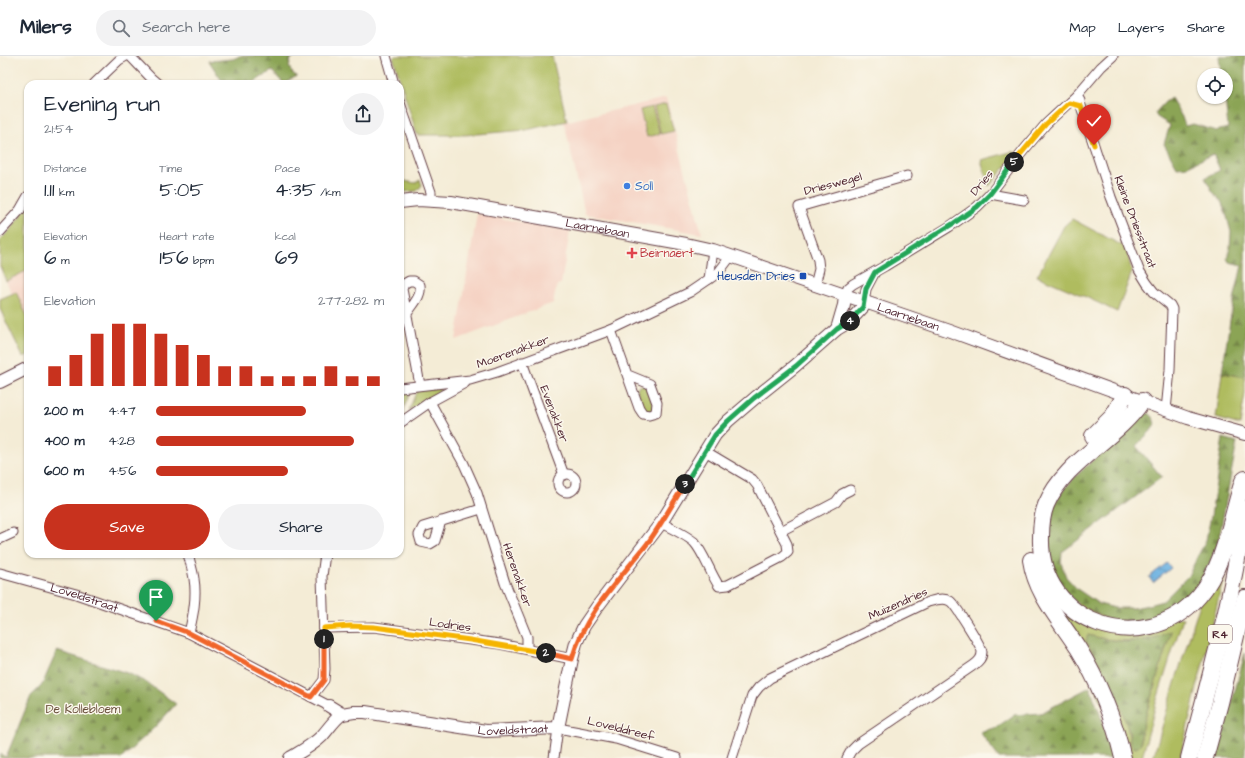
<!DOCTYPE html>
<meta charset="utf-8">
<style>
:root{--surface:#fff;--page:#f2f2f3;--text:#1f2937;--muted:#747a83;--line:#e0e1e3;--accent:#c8321e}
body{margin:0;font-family:"Architects Daughter",sans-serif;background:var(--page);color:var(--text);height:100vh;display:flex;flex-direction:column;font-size:15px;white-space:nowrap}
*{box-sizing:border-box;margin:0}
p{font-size:13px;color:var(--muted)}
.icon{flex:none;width:22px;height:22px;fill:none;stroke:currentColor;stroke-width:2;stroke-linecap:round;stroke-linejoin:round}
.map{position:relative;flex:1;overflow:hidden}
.panel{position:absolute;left:24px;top:24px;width:380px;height:478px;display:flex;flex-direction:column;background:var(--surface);border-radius:12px;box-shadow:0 1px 3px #0004}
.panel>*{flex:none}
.tools{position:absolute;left:1197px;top:12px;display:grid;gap:8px}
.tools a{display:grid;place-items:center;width:36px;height:36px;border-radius:50%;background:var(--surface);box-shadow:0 1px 3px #0004;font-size:20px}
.pin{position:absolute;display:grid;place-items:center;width:34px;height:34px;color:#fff;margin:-41px -17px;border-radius:50% 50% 50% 0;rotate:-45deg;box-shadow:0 0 4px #0007}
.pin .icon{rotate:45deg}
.km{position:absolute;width:20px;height:20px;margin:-10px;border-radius:50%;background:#222;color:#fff;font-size:11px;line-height:20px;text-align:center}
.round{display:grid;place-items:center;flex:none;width:42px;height:42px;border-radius:21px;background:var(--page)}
.headline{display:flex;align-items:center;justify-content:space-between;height:68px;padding:0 20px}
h1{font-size:22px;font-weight:600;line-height:30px}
.figures{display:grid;grid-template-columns:repeat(3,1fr);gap:6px;height:68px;padding:4px 20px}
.figures div{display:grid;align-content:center}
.figures b{font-size:20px;font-weight:600}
.figures small{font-size:11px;font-weight:400}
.figures p{font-size:11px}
.chart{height:112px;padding:8px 20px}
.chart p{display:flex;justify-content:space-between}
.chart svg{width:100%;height:72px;margin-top:4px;stroke:var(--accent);stroke-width:6}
.action{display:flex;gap:8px;margin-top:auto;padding:8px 20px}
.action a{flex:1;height:46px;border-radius:24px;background:var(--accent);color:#fff;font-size:16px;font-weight:600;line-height:46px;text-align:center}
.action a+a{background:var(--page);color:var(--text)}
ul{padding:0 20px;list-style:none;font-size:13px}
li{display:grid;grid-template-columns:64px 48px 1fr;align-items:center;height:30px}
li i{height:10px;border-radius:5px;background:var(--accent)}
header{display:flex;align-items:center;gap:24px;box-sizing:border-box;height:56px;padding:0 20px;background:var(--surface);border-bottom:1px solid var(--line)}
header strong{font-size:19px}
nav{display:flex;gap:22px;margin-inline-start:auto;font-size:14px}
.search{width:280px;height:36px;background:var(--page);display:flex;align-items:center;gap:10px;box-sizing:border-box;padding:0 14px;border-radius:22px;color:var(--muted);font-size:15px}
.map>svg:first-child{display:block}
.built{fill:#f5d2c3}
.green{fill:#afbc5e;stroke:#7c6e44;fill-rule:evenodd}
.forest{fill:url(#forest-firs);stroke:#6a6240}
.water{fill:url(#water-ripples);stroke:#5a6886}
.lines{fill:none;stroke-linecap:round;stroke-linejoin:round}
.street-casing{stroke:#643e45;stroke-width:11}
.secondary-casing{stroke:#643e45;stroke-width:14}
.highway-casing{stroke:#643e45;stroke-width:18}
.street{stroke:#fff;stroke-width:9}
.secondary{stroke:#fff;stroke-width:12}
.highway{stroke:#fff;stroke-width:16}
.split-1-casing{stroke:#fff;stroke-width:8}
.split-2-casing{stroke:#fff;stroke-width:8}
.split-3-casing{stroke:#fff;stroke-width:8}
.split-4-casing{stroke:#fff;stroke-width:8}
.split-5-casing{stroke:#fff;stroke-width:8}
.split-6-casing{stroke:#fff;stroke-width:8}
.split-1{stroke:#f0652b;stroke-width:5}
.split-2{stroke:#f5b400;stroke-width:5}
.split-3{stroke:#f0652b;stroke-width:5}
.split-4{stroke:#22a559;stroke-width:5}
.split-5{stroke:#22a559;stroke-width:5}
.split-6{stroke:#f5b400;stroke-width:5}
.shop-dot{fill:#3f7fe0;stroke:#fbf7ec;stroke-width:1.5}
.health-dot{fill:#e0444e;stroke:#fbf7ec;stroke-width:1.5}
.transit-dot{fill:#1a4fb4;stroke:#fbf7ec;stroke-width:1.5}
.labels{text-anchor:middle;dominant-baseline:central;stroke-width:3;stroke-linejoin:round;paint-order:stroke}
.shield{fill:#fbf7ec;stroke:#7f6065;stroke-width:1}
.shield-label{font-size:11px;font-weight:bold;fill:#4a1f2b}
.street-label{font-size:12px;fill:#4a1f2b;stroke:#fbf7ec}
.shop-label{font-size:12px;fill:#366cbe;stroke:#fbf7ec;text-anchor:start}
.health-label{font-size:12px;fill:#be3a42;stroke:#fbf7ec;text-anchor:start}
.transit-label{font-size:12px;fill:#164399;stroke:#fbf7ec;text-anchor:end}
.park-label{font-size:12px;fill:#684e3a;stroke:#fbf7ec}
</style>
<header>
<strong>Milers</strong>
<div class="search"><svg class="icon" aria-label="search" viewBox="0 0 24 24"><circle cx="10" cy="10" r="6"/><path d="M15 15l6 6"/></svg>Search here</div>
<nav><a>Map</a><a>Layers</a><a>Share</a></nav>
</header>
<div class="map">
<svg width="1245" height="702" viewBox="0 0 1245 702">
<defs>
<pattern id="forest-firs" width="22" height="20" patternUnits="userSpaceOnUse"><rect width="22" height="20" fill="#8ba455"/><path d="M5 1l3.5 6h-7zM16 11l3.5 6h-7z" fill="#748547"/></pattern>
<pattern id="water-ripples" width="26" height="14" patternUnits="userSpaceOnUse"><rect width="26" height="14" fill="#6ab1e1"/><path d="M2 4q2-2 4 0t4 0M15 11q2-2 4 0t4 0" fill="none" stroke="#598fb7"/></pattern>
</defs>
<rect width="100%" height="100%" fill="#fbf7ec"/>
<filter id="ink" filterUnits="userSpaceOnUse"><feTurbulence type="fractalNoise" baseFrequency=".025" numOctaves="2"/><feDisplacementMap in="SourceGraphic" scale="8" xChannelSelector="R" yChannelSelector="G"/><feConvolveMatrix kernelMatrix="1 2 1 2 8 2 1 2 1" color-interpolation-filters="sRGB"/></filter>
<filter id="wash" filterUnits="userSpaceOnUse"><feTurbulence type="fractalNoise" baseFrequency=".012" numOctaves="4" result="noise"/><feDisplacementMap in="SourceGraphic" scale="16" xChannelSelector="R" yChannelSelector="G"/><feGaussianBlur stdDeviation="0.9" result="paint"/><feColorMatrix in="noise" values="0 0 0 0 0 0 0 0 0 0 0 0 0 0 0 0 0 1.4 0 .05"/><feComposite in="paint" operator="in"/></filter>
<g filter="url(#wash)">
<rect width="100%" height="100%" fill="#f4ecd6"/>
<g class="built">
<polygon points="666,42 702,178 585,158 564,66"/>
<polygon points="477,158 570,175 561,228 557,229 553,247 456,284"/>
<polygon points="28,214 28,262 16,236 12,238 6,225"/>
</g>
<g class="green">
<polygon points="396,0 552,0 567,65 526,74 465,79 417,79 393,1"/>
<polygon points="666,48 674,75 661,78 654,51"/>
<polygon points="652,51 660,78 647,81 640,54"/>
<polygon points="1011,96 1015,96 1017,98 989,130 981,104"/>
<polygon points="400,124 415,127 420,124 422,129 417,135 401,136 400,135"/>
<polygon points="28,150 28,214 6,225 0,210 0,184 10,174"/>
<polygon points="1072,163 1121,189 1125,188 1132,216 1117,256 1088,242 1037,220 1064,170"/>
<polygon points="16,236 28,262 28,299 23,301 0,253 0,243"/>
<polygon points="1222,317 1245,321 1245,337 1240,369 1216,362"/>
<polygon points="641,329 646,330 654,349 654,352 650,356 644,354 637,334 638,331"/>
<polygon points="437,332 440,333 440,335 409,354 417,334"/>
<polygon points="411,334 401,360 400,361 400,335"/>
<polygon points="1231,491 1180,702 1153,702 1177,620 1201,545"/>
<path d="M1039,508L1060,546L1183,562L1156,647L1142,702H1127ZM1171,575L1141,675V687H1130C1126,650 1106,615 1086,585L1088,579C1109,585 1131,587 1153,582C1159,581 1165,577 1171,575Z"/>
</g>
<g class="forest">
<polygon points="240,0 295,0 291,3 289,11 293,18 297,20 284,28 272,15 251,28 224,28 209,5 233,3"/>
<polygon points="1219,0 1245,0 1245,321 1222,317 1231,258 1242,209 1229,206 1227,202 1230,192 1231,176 1226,157 1221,145 1213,136 1205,122 1220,114 1213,98 1188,110 1177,111 1164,88 1170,69 1157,61 1155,57 1165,46 1171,42 1182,61 1185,70 1193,68 1216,75 1228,72 1225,41 1226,41 1226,19 1221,19"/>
<polygon points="1149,357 1153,361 1155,369 1150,376 1136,390 1162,421 1062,496 1061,507 1066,521 1077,533 1099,548 1115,552 1133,552 1144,550 1163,545 1188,520 1206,484 1211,460 1223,382 1237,386 1218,488 1202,524 1193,537 1178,550 1150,563 1134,566 1106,563 1074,545 1063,533 1052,514 1048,478 1050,467 1056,443 1073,423 1118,380 1140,360"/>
<path d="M1171,575L1141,675V687L1137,692L1133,691L1130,687L1129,676L1119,646L1094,598L1086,585L1088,579C1109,585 1132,588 1153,582C1159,581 1165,577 1171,575Z"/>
<polygon points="57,595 130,618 147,627 176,648 155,671 122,702 0,702 0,698 6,701 31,640 42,629"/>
<polygon points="1245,597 1245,702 1217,702"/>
<polygon points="1090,631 1104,669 1112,702 999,702 980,676 997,671 1014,659 1041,657"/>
</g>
<polygon class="water" points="1167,507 1171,512 1153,527 1149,521"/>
</g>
<g filter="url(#ink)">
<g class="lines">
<g class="street-casing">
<g id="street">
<polyline points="130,0 152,23 158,28"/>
<polyline points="386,0 394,28"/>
<polyline points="94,28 119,4 126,0"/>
<polyline points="1077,39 1080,45 1081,50 1111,141 1139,214 1147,227 1154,236 1170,249 1172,253 1170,314 1166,354"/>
<polyline points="400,47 431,136 431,145"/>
<polyline points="990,138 1024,144"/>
<polyline points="0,176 20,154 28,140"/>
<polyline points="709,223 713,194"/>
<polyline points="815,229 819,213 818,204 799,151 907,120"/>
<polyline points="845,239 848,232 853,228 885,210 949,171 977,151 990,138 1024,94 1046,68 1077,39 1101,11 1113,0"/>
<polyline points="864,247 866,233 875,216"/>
<path d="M406,259C412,249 422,241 420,229L414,225H409L404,228L402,233L420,329"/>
<polyline points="611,274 639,352 643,358 649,359 656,357 657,347 650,328 628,319"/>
<polyline points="522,306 564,419"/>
<polyline points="400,332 470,324 497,316 611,274 690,236 718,217 731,200"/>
<polyline points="430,346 464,408 477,437 505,527 527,581 527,593"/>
<polyline points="400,367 430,346 465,327"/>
<circle cx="567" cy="427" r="9"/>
<polyline points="441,465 435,485 430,488 421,486 419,479 423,471 481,453"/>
<path d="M661,467C671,472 686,479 694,486C704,497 710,517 719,530L728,529L782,501L788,496L787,488L757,429L752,423L705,395"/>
<polyline points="781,475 836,446 842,438 850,434"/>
<polyline points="0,483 13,477"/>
<path d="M188,498C190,506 193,515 194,523C197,541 193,560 189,577"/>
<path id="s1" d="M0,517L76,538L189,577L329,650"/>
<polyline points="324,572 374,571 500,588 572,603"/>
<polyline points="311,641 324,624 325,613 322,520 325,498"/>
<polyline points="554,702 558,672 616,683 677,702"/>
<path d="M732,702L752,640L759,631L770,622L928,546C935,544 943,541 950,545C955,548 982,591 982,596C982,602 979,605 974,609L858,688L851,695L847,702"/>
</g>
</g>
<g class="secondary-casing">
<g id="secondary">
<path id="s2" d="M400,146L418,144L451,146L686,188L713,194L950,275L1188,362L1245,378"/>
<polyline points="837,273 844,249 845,239"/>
<polyline points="0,326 28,312"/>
<path id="s3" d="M329,650L342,658L354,656H365L486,675L558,672L572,603L576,587L584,570L597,551L661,467L715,379L728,365L755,342L795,310L837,273L849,266L863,251L864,247"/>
<path d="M290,702C302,695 313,689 322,680C329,672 334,664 342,658"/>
</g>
</g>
<g class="highway-casing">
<g id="highway">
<path d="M1142,345C1116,384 1065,404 1046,449C1042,459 1041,470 1041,481C1038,568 1144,604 1199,540C1225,510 1231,461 1243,425L1245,423"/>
<polyline points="1093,380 1113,360 1125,339"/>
<path d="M1031,504C1036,538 1060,564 1078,592C1099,626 1114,664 1123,702"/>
<path d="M1189,702C1210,620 1234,537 1245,453"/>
<polyline points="1205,702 1220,647 1245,542"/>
</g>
</g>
<use href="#street" class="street"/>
<use href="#secondary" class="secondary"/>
<use href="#highway" class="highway"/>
</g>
</g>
<g class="lines" filter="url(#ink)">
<g class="split-1-casing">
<polyline id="split-1" points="156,565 189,577 311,641 324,624 324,583"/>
</g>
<g class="split-2-casing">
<polyline id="split-2" points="324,583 324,572 350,570 374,571 470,584 546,597"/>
</g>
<g class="split-3-casing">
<path id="split-3" d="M546,597L572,603C585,557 618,525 647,488C661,469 672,448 685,428"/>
</g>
<g class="split-4-casing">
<polyline id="split-4" points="685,428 715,379 728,365 754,342 796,310 837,273 850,265"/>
</g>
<g class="split-5-casing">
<polyline id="split-5" points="850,265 863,251 866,233 875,216 954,167 977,151 990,138 1014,106"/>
</g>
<g class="split-6-casing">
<polyline id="split-6" points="1014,106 1046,68 1069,47 1081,50 1094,89"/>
</g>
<use href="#split-1" class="split-1"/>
<use href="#split-2" class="split-2"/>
<use href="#split-3" class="split-3"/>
<use href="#split-4" class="split-4"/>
<use href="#split-5" class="split-5"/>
<use href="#split-6" class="split-6"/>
</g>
<circle class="shop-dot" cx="627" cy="130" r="4"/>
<path class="health-dot" d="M630 191h4v4h4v4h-4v4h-4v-4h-4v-4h4z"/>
<rect class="transit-dot" x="799" y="216" width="8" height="8" rx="2"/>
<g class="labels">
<rect class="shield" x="1208" y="569" width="24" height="18" rx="3"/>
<g class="shield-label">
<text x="1220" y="578">R4</text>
</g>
<g class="street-label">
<text transform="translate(982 127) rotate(-50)">Dries</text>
<text transform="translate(833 128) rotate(-15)">Drieswegel</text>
<text transform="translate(1135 166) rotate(69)">Kleine Driesstraat</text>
<text stroke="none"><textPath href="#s2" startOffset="200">Laarnebaan</textPath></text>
<text stroke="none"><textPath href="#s2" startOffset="524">Laarnebaan</textPath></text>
<text transform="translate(513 296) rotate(-20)">Moerenakker</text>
<text transform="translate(554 358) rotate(69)">Evenakker</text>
<text transform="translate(517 519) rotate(71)">Herenakker</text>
<text stroke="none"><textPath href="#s1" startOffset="88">Loveldstraat</textPath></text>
<text transform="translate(898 548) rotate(-24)">Muizendries</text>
<text transform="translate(450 569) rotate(8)">Lodries</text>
<text stroke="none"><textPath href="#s3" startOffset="188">Loveldstraat</textPath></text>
<text transform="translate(621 673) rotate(14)">Lovelddreef</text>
</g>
<g class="shop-label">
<text x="635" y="130">Soll</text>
</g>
<g class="health-label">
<text x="640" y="197">Beirnaert</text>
</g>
<g class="transit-label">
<text x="795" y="220">Heusden Dries</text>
</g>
<g class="park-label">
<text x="83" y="653">De Kollebloem</text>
</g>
</g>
</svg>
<div class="tools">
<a><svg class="icon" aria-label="locate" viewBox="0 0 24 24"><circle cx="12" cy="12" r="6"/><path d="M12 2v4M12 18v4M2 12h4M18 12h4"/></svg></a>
</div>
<div class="pin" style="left:156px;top:565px;background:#1e9e55"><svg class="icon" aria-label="arrive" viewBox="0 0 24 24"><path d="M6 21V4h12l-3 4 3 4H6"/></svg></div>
<div class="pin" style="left:1094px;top:89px;background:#d93025"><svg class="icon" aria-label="check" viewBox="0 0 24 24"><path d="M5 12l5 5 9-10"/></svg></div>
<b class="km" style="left:324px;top:583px">1</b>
<b class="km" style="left:546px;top:597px">2</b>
<b class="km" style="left:685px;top:428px">3</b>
<b class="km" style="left:850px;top:265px">4</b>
<b class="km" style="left:1014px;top:106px">5</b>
<section class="panel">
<div class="headline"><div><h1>Evening run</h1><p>21:54</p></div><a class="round"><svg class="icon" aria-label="share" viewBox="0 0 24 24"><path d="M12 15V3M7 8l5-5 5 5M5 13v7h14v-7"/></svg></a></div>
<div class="figures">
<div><p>Distance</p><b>1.11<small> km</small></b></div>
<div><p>Time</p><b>5:05</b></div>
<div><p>Pace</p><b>4:35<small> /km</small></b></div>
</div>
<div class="figures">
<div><p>Elevation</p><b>6<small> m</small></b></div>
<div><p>Heart rate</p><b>156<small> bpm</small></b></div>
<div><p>kcal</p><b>69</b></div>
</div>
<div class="chart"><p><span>Elevation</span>277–282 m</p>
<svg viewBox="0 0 160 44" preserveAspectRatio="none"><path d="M5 44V32M15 44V25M25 44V12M35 44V6M45 44V6M55 44V12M65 44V19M75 44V25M85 44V32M95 44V32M105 44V38M115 44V38M125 44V38M135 44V32M145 44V38M155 44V38"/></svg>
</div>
<ul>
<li><b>200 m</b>4:47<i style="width:66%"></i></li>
<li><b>400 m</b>4:28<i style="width:87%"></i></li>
<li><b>600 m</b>4:56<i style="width:58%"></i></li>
</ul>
<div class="action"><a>Save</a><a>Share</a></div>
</section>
</div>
